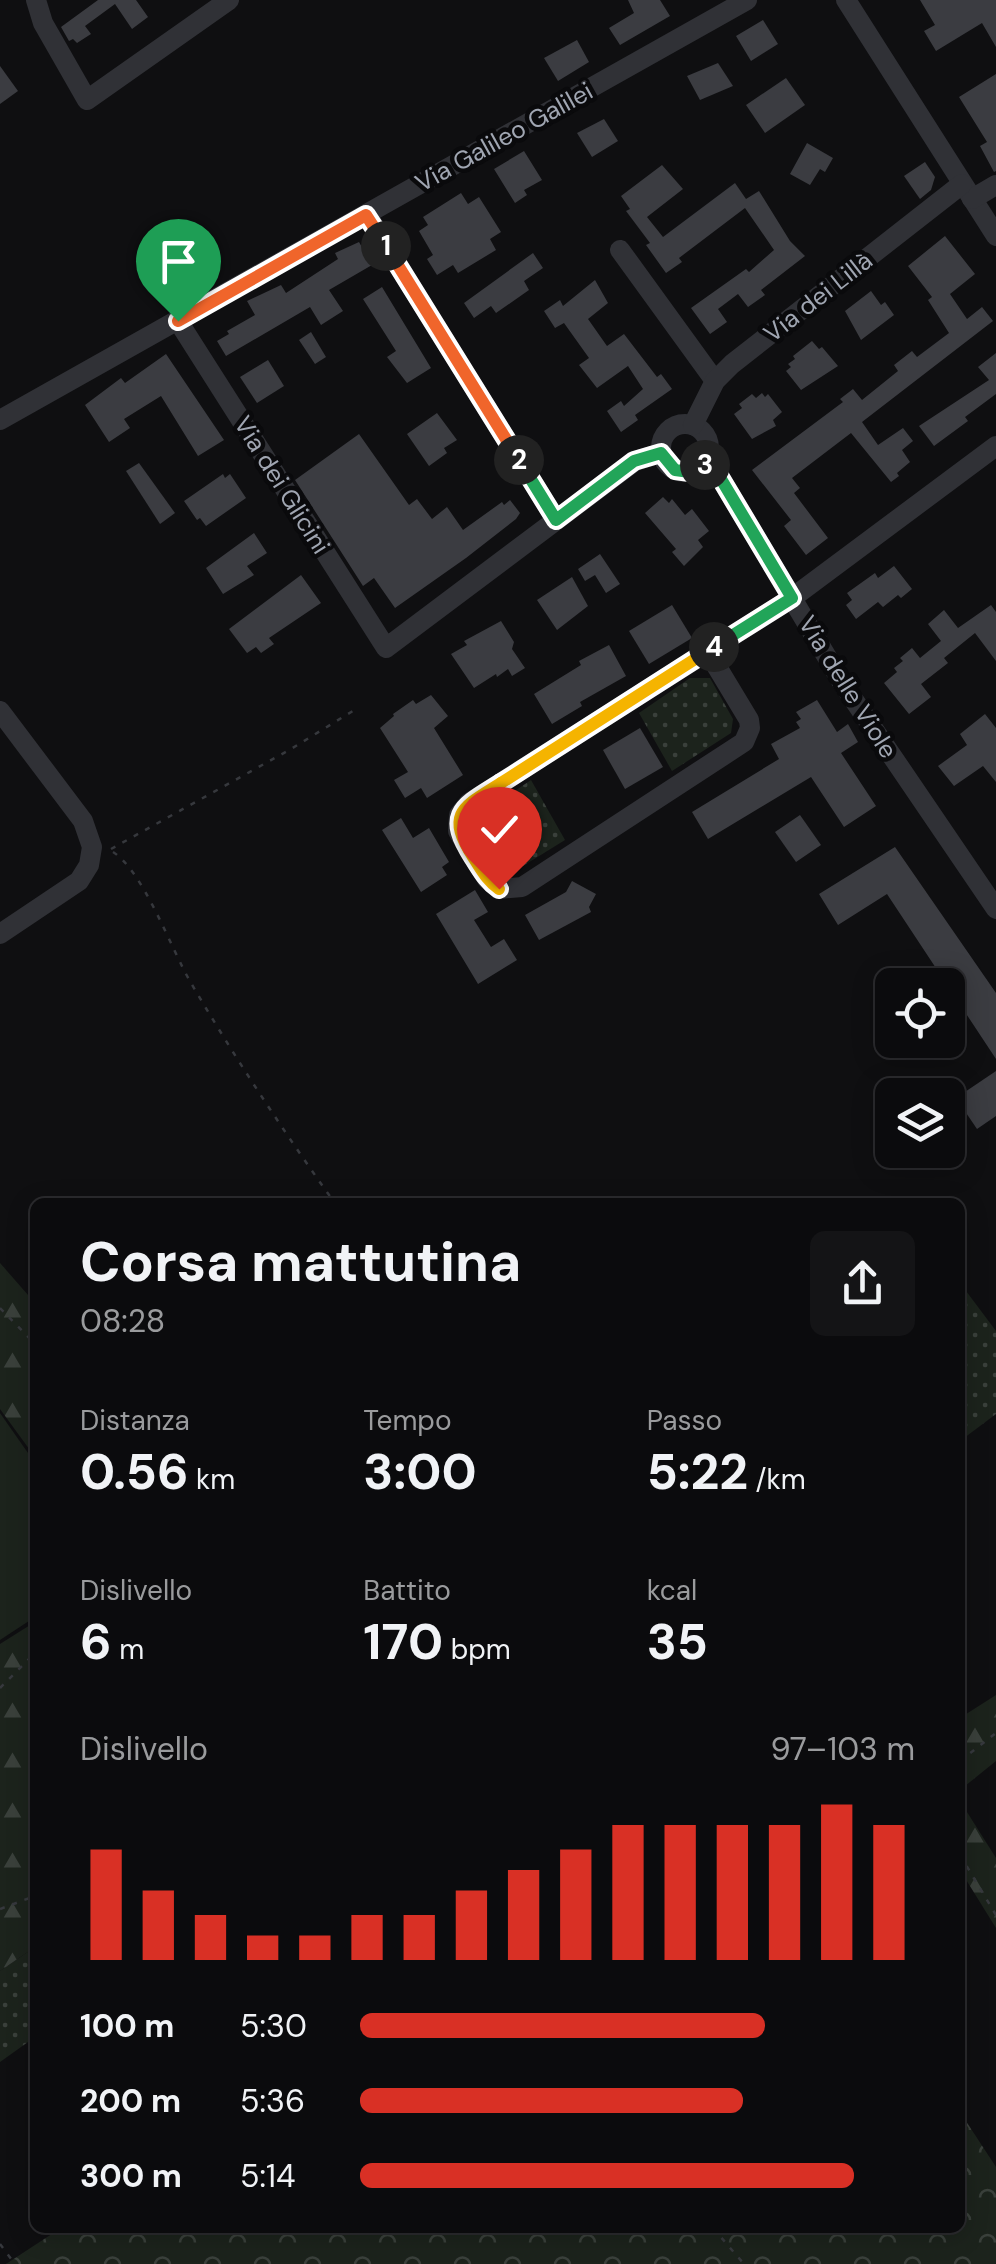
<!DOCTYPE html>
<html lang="it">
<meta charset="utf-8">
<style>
:root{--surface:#0b0b0d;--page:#141416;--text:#f1f3f6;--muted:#9a9b9d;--line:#2b2b2e;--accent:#d93025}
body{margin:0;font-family:"DM Sans",sans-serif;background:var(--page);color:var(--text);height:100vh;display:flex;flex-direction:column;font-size:38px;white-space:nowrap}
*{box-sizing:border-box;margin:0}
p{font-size:32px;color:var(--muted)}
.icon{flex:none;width:55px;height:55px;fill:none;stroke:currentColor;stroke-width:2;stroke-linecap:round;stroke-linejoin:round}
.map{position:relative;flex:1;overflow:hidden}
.drawer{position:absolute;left:30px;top:1198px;width:935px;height:1035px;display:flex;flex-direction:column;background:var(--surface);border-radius:15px;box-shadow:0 5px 25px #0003,0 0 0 2px var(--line)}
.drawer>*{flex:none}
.fabs{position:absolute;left:875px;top:968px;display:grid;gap:20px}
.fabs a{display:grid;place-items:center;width:90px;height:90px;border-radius:15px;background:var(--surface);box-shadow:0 5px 25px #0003,0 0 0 2px var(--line);font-size:50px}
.pin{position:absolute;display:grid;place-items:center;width:85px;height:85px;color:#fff;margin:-102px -42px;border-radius:50% 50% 50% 0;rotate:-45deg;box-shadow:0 0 10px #0007}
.pin .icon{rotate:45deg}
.km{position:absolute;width:50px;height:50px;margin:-25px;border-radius:50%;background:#222;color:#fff;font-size:28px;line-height:50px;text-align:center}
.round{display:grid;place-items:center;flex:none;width:105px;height:105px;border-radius:15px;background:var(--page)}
.summary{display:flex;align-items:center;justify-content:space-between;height:170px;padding:0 50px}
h1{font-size:55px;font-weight:700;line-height:75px}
.stats{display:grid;grid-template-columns:repeat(3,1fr);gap:15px;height:170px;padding:10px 50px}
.stats div{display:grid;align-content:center}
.stats b{font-size:50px;font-weight:700}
.stats small{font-size:28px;font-weight:400}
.stats p{font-size:28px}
.chart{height:280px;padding:20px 50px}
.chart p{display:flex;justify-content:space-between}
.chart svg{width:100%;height:180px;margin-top:10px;stroke:var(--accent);stroke-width:6}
ul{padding:0 50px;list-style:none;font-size:32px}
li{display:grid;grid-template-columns:160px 120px 1fr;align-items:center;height:75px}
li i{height:25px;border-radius:12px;background:var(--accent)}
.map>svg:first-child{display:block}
.grass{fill:url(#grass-dots)}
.forest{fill:url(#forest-firs)}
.park{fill:url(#park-crowns)}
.pitch{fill:#1c231c}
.building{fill:#3b3c41}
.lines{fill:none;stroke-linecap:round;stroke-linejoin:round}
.path{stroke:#36383d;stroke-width:2.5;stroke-dasharray:5 8;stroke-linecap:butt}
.minor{stroke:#303136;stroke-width:20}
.split-1-casing{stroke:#fff;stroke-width:20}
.split-2-casing{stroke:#fff;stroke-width:20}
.split-3-casing{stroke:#fff;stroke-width:20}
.split-4-casing{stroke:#fff;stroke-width:20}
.split-5-casing{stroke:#fff;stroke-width:20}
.split-6-casing{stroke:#fff;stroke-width:20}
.split-1{stroke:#f0652b;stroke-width:12}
.split-2{stroke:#f0652b;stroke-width:12}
.split-3{stroke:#22a559;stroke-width:12}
.split-4{stroke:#22a559;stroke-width:12}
.split-5{stroke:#f5b400;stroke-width:12}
.split-6{stroke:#f5b400;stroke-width:12}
.labels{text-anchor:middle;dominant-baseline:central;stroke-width:9;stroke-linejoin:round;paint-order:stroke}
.street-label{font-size:25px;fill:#a0a6b2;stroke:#0a0a0c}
</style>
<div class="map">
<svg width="996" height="2264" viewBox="0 0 996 2264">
<defs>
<pattern id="grass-dots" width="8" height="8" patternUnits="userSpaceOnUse" patternTransform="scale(2.5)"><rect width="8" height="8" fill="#1c231c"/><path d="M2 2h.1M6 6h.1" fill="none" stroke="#3a403b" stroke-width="1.8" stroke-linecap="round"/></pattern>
<pattern id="forest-firs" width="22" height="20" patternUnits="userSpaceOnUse" patternTransform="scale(2.5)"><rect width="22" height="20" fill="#1c231c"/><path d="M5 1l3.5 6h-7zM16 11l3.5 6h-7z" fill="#3a403b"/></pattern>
<pattern id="park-crowns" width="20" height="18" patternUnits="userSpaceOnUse" patternTransform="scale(2.5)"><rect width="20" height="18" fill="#1c231c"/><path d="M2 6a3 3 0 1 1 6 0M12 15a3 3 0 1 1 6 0" fill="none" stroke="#3a403b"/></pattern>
</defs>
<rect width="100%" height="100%" fill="#0f0f11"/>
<g class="grass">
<polygon points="690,678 710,678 733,719 731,733 672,771 639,713"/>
<polygon points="531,780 565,840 510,874 498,871 475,833 478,816"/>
<polygon points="960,1283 996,1331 996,1414 960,1441"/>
<polygon points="35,1947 35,2037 0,2062 0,1971"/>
</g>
<g class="forest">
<polygon points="0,1263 35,1303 35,1457 0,1409"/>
<polygon points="35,1622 35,1947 0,1971 0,1644"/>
<polygon points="996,1695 996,1761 960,1790 960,1718"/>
<polygon points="960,1801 996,1858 996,1928 960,1870"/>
</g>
<polygon class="park" points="960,2112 996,2167 996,2264 6,2264 61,2228 960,2228"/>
<polygon class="pitch" points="0,1413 35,1463 35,1617 0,1640"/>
<g class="building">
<polygon points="98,0 136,0 148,17 132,29 115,4 85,26 91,34 77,43 73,39 69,41 61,27"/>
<polygon points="628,0 660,0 670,16 620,45 609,28 634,13"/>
<polygon points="920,0 996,0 996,47 982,23 936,51 924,31 935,25"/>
<polygon points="763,20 778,44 751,61 736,36"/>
<polygon points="577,40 589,62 558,81 544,58"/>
<polygon points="718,63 733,86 700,100 687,76"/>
<polygon points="0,66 18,91 0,104"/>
<polygon points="996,74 996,171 994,172 980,146 987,142 959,97"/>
<polygon points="786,78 805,105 765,133 746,105"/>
<polygon points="604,119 618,141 592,157 577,133"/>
<polygon points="807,143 833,158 825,172 820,169 810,185 790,174"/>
<polygon points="524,151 542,180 524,190 527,195 515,203 494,169"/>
<polygon points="925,162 935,177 931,190 920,199 904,176"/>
<polygon points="662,165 683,189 647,217 663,237 735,183 746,199 759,191 790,241 805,256 761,290 765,295 748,307 738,294 718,309 727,322 710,334 691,308 746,269 749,272 774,250 745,208 679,258 682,262 666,273 646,245 650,243 626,211 630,209 621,196"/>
<polygon points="461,193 468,204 479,197 501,232 490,239 496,250 458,273 453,265 437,275 427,259 433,255 419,231 428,225 423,217"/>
<polygon points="945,236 975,274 950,294 967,319 982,307 993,321 862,422 878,445 903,428 913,441 902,450 910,462 897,473 899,476 891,482 851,433 792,478 800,488 794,493 828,538 806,555 784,526 791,520 752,470 843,402 840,399 853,389 862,400 898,371 894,365 912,351 917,357 949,333 928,300 932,297 908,266"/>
<polygon points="359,242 372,265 329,290 343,311 321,325 310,307 226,356 217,341 229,334 227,331 255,315 247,301 281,285 286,293 338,259 335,253"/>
<polygon points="533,253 543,268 524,281 529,290 496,313 491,306 474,318 464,303"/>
<polygon points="595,280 608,303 588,319 607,346 624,334 657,377 661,374 672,389 635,415 638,420 621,432 607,411 621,401 624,406 643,389 628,366 597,388 579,365 589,358 564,323 555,328 544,311 560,300 563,306"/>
<polygon points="382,287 431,368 407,383 387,357 396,351 363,299"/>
<polygon points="871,291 881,305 885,302 894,315 861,340 845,311"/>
<polygon points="311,332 326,357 315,364 299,340"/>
<polygon points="812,341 819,349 822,347 838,366 801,390 786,371 791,367 788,364 795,359 793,356"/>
<polygon points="996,353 996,394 965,417 968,421 934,446 919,426 989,380 978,367"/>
<polygon points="166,354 224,440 198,456 161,396 124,419 130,428 109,442 85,405 121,378 125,383"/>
<polygon points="268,360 284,386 257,403 240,377"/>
<polygon points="762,393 765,397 768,394 782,412 773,420 776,426 752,439 734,414 742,408 739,404 752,394 756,398"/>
<polygon points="437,413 457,440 444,448 447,453 429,466 407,434"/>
<polygon points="359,434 409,505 417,499 432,519 447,507 463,530 502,502 504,505 510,500 520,513 516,519 466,558 395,608 374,578 363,586 295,480"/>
<polygon points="139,463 175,513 160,524 126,471"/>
<polygon points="223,474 225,478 230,474 246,498 206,526 200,518 197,520 184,501"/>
<polygon points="663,497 669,503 672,499 685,515 692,509 709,531 698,540 703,547 684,566 672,552 676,549 645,513"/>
<polygon points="254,533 267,553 247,566 254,575 223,594 206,568"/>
<polygon points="600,554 620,584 606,593 595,575 585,581 578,569"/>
<polygon points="894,566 912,589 901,598 898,595 883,607 878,602 856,619 846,605 852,600 847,593 875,573 878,578"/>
<polygon points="301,575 321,603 269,638 274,644 261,653 256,647 247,653 229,629"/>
<polygon points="572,577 588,606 557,630 537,600"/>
<polygon points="672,605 692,638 649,664 629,631"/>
<polygon points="991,605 996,612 996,661 975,633 944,658 948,663 921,684 931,697 909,714 884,683 897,672 894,668 903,661 900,658 912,648 920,658 941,641 928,624 944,610 958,628"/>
<polygon points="501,621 514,642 512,649 525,668 512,676 508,669 497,677 496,674 474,688 451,654 467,645 464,641"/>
<polygon points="609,645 626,676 580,702 582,706 552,724 534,694 581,665 579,661"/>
<polygon points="431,695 448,716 434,728 463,775 427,798 421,788 405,798 394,780 408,772 380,728 394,716 393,714 413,700 416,704"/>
<polygon points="817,700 837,732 848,724 858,742 841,753 876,806 844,827 811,777 708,839 692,812 779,759 771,744 800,728 796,722 801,719 796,712"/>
<polygon points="985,714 996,728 996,782 983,766 954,786 938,766 967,745 960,734"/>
<polygon points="640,728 663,767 625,789 603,750"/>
<polygon points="800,815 821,845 796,862 775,832"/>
<polygon points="401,818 413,838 429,828 449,862 442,867 447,875 421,892 382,830"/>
<polygon points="895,847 996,993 996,1059 887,894 838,925 819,894"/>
<polygon points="572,881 596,894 589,907 591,912 539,940 525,915 566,892"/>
<polygon points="475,890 488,912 474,920 491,947 504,939 517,960 478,984 436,914"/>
<polygon points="996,1071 996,1116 977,1129 956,1098"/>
</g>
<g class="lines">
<g class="path">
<polyline points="111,849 291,749 356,709"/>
<path d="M113,852C144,872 171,949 191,983C235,1058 284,1132 334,1202"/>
<polyline points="0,1308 35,1344"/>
<polyline points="0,1688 35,1653"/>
<polyline points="960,1761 996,1733"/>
<polyline points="960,1855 996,1915"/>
<polyline points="0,1909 35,1896"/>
<polyline points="713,2228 744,2264"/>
<polyline points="0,2244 15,2264"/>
</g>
<g class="minor">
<polyline points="36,0 43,23 87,100 229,0"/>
<polyline points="846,0 996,236"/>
<polyline points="972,199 996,185"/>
<polyline points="367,215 556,520"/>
<polyline points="620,250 715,381"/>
<polyline points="178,321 386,648 635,461 661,453"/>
<polyline points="0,420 747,0"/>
<circle cx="685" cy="448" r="24"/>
<polyline points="693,425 715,381 732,364 962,184"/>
<polyline points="703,464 721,479 843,684 996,909"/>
<polyline points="708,652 749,720 750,728 744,742 522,887 499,889 487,879 458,831 459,815 469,803 792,598 996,446"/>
<polyline points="0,711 83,821 92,847 89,865 79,881 0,934"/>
</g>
</g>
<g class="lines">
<g class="split-1-casing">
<polyline id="split-1" points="178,321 366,215 386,246"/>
</g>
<g class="split-2-casing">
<polyline id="split-2" points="386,246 519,460"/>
</g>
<g class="split-3-casing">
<polyline id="split-3" points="519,460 556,520 634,461 661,453 675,470 690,472 705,465"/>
</g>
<g class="split-4-casing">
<polyline id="split-4" points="705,465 721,479 792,598 714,647"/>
</g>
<g class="split-5-casing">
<polyline id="split-5" points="501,783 714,647"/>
</g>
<g class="split-6-casing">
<path id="split-6" d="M499,889C487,881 481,869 473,857C445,813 463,807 501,783"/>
</g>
<use href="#split-1" class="split-1"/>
<use href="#split-2" class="split-2"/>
<use href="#split-3" class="split-3"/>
<use href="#split-4" class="split-4"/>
<use href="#split-5" class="split-5"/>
<use href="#split-6" class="split-6"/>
</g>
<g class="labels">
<g class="street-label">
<text transform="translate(504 137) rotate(-29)">Via Galileo Galilei</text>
<text transform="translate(818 297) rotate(-38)">Via dei Lillà</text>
<text transform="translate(282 485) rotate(58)">Via dei Glicini</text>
<text transform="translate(848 687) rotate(58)">Via delle Viole</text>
</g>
</g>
</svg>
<div class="fabs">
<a><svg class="icon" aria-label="locate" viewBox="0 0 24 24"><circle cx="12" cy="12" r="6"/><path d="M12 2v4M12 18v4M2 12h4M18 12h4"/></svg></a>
<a><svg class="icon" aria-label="layers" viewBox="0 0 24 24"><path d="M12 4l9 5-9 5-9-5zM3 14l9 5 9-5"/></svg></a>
</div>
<div class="pin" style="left:178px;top:321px;background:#1e9e55"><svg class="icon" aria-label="arrive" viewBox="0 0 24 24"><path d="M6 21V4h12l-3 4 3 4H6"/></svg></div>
<div class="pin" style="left:499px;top:889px;background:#d93025"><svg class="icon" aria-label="check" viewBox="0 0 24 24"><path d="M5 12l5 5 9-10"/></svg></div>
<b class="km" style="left:386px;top:246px">1</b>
<b class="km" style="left:519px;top:460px">2</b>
<b class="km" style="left:705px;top:465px">3</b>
<b class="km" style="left:714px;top:647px">4</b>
<section class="drawer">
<div class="summary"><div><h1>Corsa mattutina</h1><p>08:28</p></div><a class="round"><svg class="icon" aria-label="share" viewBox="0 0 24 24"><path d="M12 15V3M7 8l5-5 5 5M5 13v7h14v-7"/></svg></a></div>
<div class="stats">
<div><p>Distanza</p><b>0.56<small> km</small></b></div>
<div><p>Tempo</p><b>3:00</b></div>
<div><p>Passo</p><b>5:22<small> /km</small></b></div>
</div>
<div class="stats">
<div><p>Dislivello</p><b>6<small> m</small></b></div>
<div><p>Battito</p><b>170<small> bpm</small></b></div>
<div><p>kcal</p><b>35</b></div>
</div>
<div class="chart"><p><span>Dislivello</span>97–103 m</p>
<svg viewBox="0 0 160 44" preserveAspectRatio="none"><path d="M5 44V17M15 44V27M25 44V33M35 44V38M45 44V38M55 44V33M65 44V33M75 44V27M85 44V22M95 44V17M105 44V11M115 44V11M125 44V11M135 44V11M145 44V6M155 44V11"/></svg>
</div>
<ul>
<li><b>100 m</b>5:30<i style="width:73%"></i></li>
<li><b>200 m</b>5:36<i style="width:69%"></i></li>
<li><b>300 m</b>5:14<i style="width:89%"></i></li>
</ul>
</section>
</div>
